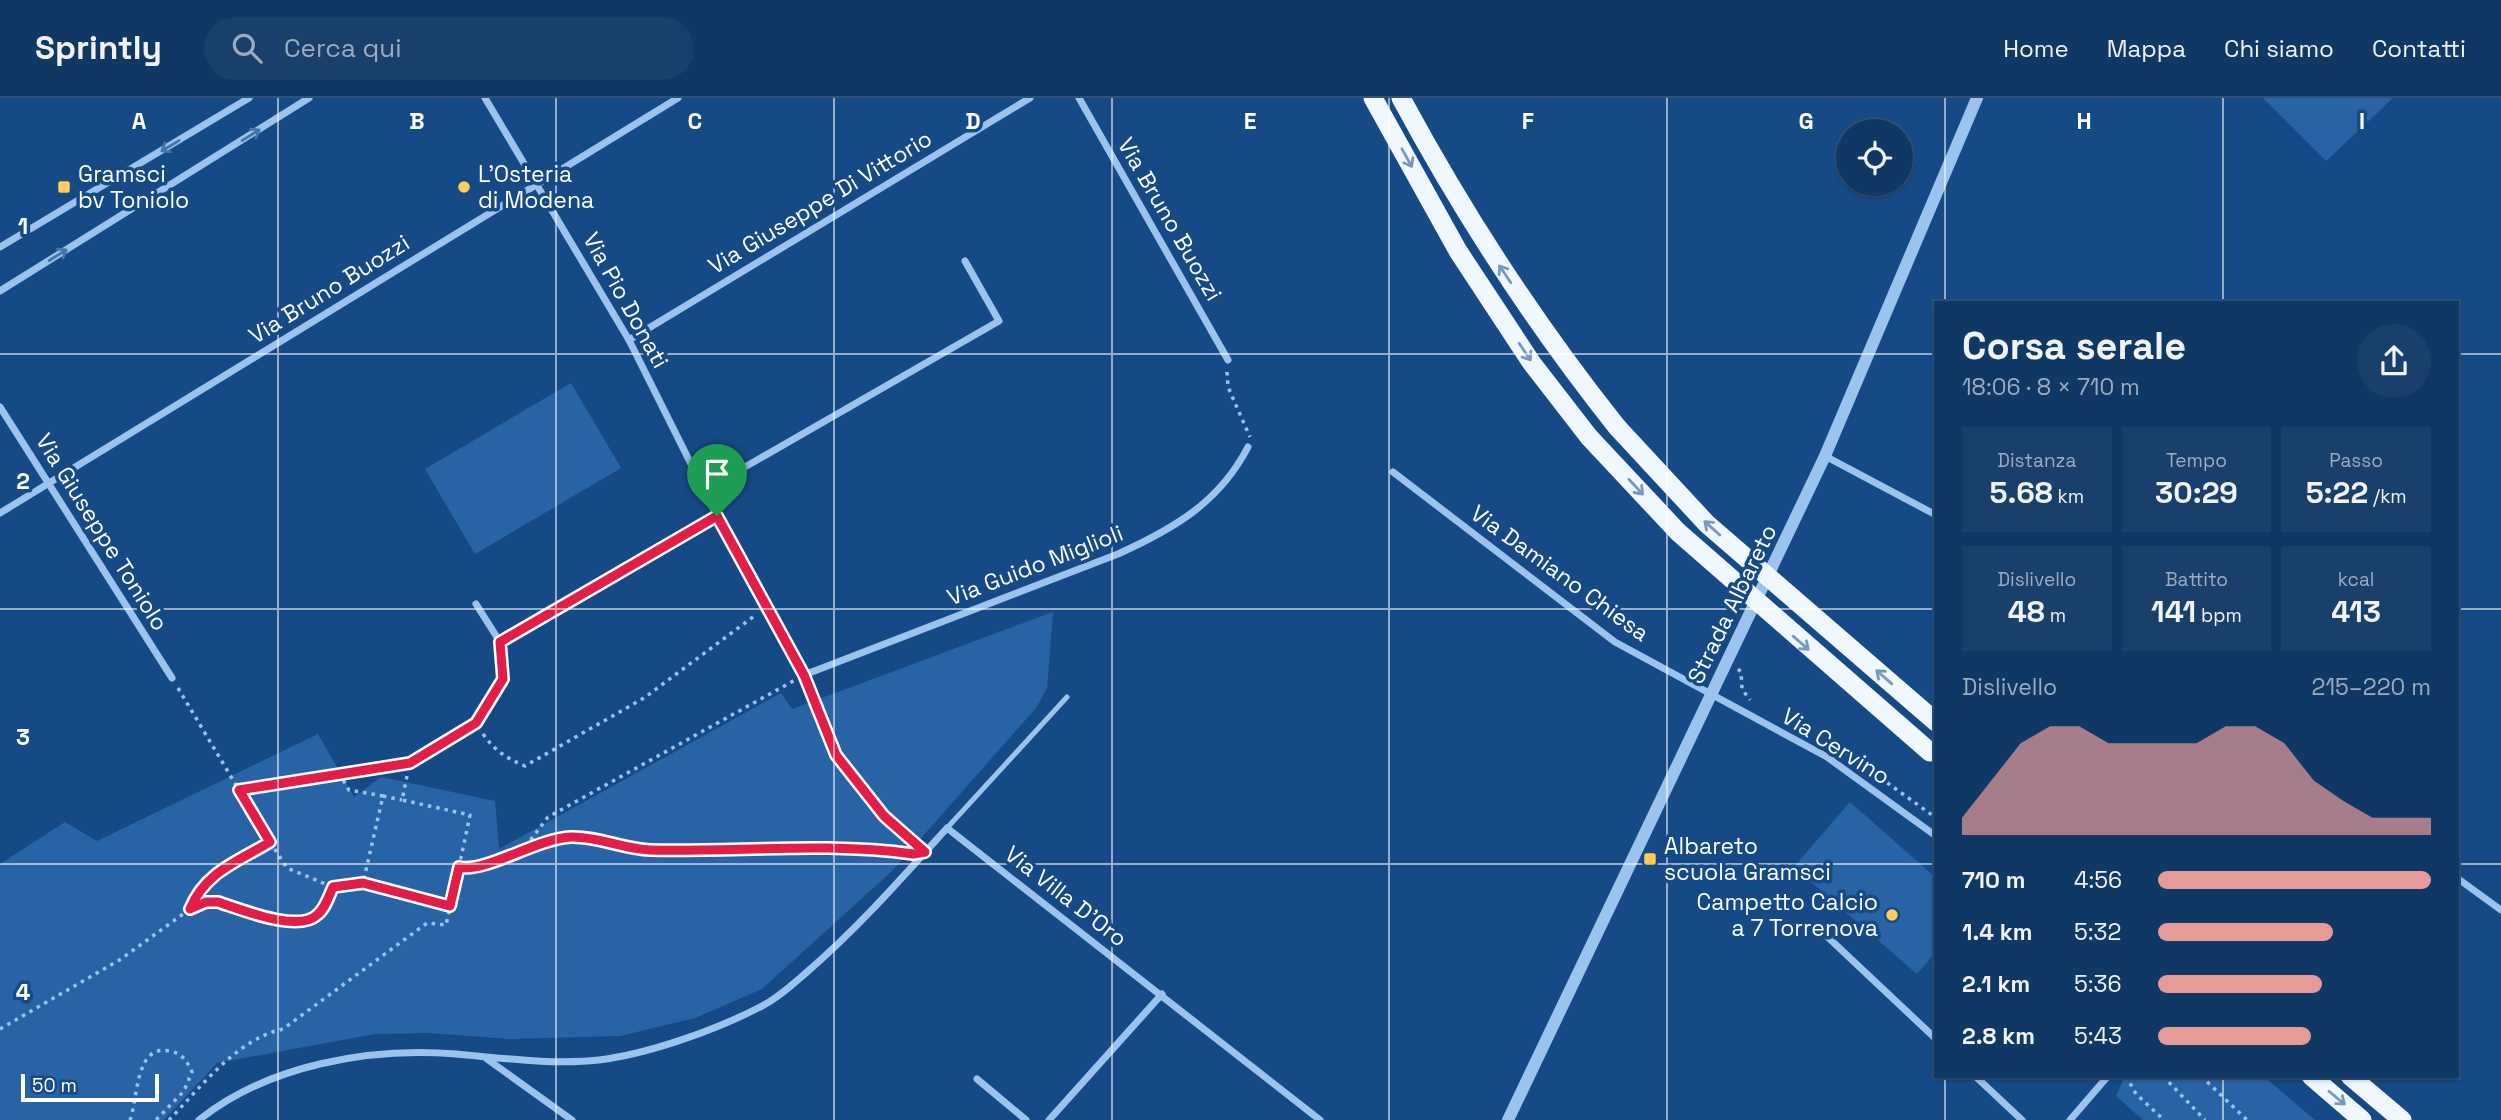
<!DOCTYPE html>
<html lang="it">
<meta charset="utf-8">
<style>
:root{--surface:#103865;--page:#193f6b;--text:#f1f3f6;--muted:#9cacbf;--line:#305279;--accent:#e69b98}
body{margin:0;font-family:"Space Grotesk",sans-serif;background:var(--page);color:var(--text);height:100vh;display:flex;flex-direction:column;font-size:26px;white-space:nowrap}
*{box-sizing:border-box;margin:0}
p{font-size:23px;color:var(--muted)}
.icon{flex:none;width:38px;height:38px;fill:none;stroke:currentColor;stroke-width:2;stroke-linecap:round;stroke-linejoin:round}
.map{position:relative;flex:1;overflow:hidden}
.panel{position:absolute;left:1934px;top:203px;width:525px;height:777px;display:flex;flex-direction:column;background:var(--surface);border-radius:0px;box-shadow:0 2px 5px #0004,0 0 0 2px var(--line)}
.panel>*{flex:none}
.tools{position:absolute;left:1836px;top:21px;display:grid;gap:14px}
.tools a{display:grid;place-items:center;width:77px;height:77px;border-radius:50%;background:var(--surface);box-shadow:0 2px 5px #0004,0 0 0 2px var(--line);font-size:35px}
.scale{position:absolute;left:21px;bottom:18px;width:138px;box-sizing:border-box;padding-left:7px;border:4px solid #fff;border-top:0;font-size:19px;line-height:24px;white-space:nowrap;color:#fff;-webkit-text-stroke:5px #164a87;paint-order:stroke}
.pin{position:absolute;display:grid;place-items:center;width:60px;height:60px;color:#fff;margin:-72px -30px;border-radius:50% 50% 50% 0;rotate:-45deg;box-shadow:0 0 7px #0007}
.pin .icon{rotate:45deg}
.round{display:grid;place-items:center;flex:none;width:74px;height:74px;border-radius:37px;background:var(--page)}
.headline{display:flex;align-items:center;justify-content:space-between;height:119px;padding:0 28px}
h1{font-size:38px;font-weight:800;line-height:52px}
.figures{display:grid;grid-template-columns:repeat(3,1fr);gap:10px;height:119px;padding:7px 28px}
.figures div{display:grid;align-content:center;border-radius:0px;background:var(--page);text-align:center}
.figures b{font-size:30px;font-weight:800}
.figures small{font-size:19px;font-weight:400}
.figures p{font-size:19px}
.chart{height:196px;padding:14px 28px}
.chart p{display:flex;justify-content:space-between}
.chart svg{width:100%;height:126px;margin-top:7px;fill:var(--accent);opacity:.7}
ul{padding:0 28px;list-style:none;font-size:23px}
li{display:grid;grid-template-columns:112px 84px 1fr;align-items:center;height:52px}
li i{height:18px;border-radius:9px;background:var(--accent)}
header{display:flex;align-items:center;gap:42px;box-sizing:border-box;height:98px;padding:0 35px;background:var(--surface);border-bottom:2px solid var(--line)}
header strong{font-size:33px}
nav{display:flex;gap:38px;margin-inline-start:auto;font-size:24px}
.search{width:490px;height:63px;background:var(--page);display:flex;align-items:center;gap:18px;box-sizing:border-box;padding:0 24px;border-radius:38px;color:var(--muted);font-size:26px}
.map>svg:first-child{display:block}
.green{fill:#2864a5}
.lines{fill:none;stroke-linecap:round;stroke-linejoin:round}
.path{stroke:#9cc3ee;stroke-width:3.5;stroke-dasharray:3.5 5;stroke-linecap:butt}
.service{stroke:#9cc3ee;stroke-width:5}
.minor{stroke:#9cc3ee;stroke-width:7}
.tertiary{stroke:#9cc3ee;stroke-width:12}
.trunk{stroke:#f1f7ff;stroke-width:19}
.trunk-bridge{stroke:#f1f7ff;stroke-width:19}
.oneway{stroke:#4574ab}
.oneway2{stroke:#7998bd}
.route-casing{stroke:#fff;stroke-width:14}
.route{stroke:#e11d48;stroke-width:9}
.grid{fill:none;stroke:#fff;stroke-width:2;stroke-opacity:0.55}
.poi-dot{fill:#ffcb59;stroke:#164a87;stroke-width:2.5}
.labels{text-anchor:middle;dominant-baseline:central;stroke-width:7;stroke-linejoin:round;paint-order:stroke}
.poi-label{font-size:23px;fill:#fff;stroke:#164a87;text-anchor:start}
.street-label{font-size:23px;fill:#fff;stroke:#164a87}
.grid-label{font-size:23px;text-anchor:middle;font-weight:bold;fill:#fff;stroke:#164a87;stroke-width:7;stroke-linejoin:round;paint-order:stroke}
</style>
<header>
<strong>Sprintly</strong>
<div class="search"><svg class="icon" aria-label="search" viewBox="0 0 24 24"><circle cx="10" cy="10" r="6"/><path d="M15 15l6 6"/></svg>Cerca qui</div>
<nav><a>Home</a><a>Mappa</a><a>Chi siamo</a><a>Contatti</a></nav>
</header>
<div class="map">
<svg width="2501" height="1022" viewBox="0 0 2501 1022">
<rect width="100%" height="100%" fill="#164a87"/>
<g class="green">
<polygon points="2263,0 2393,0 2326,63"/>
<polygon points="571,285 621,370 475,456 425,371"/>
<polygon points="1053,514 1047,590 1036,610 892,773 762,891 695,920 620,938 511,941 429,935 375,936 217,965 164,1022 0,1022 0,766 65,724 97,743 318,636 354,699 381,679 495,703 499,751 781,595 792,611"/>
<polygon points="1850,704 1935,779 1935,855 1917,876 1794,769"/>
<polygon points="2125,978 2263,978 2315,1022 2143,1022 2116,998"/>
</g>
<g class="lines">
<g class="path">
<polyline points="1227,274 1228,289 1250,339"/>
<polyline points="1738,571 1741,574 1742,591 1750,602"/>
<path d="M808,587C831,656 861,698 915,746"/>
<polyline points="178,590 239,692 398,667"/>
<path d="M483,636C494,652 506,660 525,668L644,600L757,516"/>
<polyline points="1839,650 1932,717"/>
<polyline points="339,675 349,692 383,698 363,785"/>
<polyline points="407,678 402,702 470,717 459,769"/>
<polyline points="383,698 402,702"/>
<polyline points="528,748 573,739 628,751 652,752 758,749 909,755"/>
<polyline points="333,789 363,785 450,808"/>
<polyline points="191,809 207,782 270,744 239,692"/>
<polyline points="0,931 121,861 190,811 206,804 290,824 306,823 318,817 333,789 287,770 270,744"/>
<polyline points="2126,978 2136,996 2164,1022"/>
<polyline points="2163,978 2205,1022"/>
<polyline points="2201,978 2247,1022"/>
<path d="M130,1022C138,1001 135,946 169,953C182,955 187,963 192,974L184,993L156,1022"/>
<path d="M169,1022C201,989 237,941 283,931L427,825L446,827L459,769H479L526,748L548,719L795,582"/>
</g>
<polyline class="service" points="947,730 1067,599"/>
<g class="minor">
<path d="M485,0L629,242L717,418L804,577L1118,456C1173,431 1219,405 1248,349"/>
<polyline points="1079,0 1228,262"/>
<polyline points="0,149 249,0"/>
<polyline points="0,193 309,0"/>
<polyline points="629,242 1030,0"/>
<polyline points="0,309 172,580"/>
<polyline points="1825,358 1936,417"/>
<polyline points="1393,374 1615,544 1827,659 1936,738"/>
<polyline points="705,392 999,223 965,163"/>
<polyline points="0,415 678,0"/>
<polyline points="476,506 500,544 717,418"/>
<polyline points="409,665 476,625 503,581 500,544"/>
<polyline points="2457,780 2501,812"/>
<polyline points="1817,829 1936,941"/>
<polyline points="487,961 572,1022"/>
<polyline points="1975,978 2022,1022"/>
<polyline points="977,981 1026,1022"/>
<path d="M199,1022C268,967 369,949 456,956C502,960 552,967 599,962C648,956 716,932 760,909C777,901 793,886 807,874C858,830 902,780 947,730L1320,1022"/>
<polyline points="1049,1022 1162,896"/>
<polyline points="2070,1022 2108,978"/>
</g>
<polyline class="tertiary" points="1508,1022 1825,358 1977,0"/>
<g class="trunk">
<polyline points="1373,0 1458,153 1531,264 1589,339"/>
<path d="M1401,0C1464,117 1535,226 1617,329"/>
<polyline points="2311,978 2362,1022"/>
<polyline points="2350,978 2402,1022"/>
</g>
<g class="trunk-bridge">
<polyline points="1617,329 1707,426 1936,624"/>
<polyline points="1589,339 1678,434 1930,654"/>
</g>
</g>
<defs><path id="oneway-shaft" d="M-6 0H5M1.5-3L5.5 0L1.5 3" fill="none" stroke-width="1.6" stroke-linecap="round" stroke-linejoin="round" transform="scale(1.75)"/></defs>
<g class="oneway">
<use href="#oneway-shaft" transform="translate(251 37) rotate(-32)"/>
<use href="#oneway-shaft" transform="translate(170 48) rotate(149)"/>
<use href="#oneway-shaft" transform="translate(58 157) rotate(-32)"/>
</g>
<g class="oneway2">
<use href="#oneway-shaft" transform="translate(1407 60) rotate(61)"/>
<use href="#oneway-shaft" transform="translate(1505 176) rotate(-124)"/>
<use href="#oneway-shaft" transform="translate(1525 254) rotate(56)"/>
<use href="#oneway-shaft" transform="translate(1636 389) rotate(47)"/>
<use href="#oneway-shaft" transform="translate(1712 430) rotate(-138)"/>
<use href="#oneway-shaft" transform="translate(1801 545) rotate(41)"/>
<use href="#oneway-shaft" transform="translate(1884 579) rotate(-139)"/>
<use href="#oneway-shaft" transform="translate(2337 1000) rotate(40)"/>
</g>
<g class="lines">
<g class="route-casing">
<path id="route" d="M717,418L804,577L836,657L884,718L925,754L913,756C826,744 737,754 650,752C623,751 597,738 571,739C535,741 486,775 459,769L450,808L363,785L333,789C329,798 325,811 317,817C298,835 240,811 218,804H206L190,811C205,774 237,764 270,744L239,692L410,665L476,625L503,581L500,544Z"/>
</g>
<use href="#route" class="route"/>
</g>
<path class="grid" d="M278,0V1022M556,0V1022M834,0V1022M1112,0V1022M1389,0V1022M1667,0V1022M1945,0V205M2223,0V205M0,256H1936M2457,256H2501M0,511H1936M2457,511H2501M0,766H1936M2457,766H2501M1945,978V1022M2223,978V1022"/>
<g class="poi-dot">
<rect x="57" y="82" width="14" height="14" rx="3.5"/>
<circle cx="464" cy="89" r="7"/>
<rect x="1643" y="754" width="14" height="14" rx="3.5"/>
<circle cx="1892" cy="817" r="7"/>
</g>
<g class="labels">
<g class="poi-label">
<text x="78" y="76">Gramsci<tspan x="78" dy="26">bv Toniolo</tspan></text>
<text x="478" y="76">L’Osteria<tspan x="478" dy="26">di Modena</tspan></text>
<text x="1664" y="748">Albareto<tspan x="1664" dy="26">scuola Gramsci</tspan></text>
<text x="1878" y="804" text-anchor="end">Campetto Calcio<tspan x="1878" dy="26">a 7 Torrenova</tspan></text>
</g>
<g class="street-label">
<text transform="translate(820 104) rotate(-31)">Via Giuseppe Di Vittorio</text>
<text transform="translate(1170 121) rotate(60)">Via Bruno Buozzi</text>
<text transform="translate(329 191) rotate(-32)">Via Bruno Buozzi</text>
<text transform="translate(626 202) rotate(61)">Via Pio Donati</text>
<text transform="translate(102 434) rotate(58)">Via Giuseppe Toniolo</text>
<text transform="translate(1035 467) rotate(-21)">Via Guido Miglioli</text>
<text transform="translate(1560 475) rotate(36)">Via Damiano Chiesa</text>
<text transform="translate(1732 506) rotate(-64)">Strada Albareto</text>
<text transform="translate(1836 648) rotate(32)">Via Cervino</text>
<text transform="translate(1066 798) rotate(38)">Via Villa D'Oro</text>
</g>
</g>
<g class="grid-label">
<text x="139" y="31">A</text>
<text x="417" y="31">B</text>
<text x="695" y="31">C</text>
<text x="973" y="31">D</text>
<text x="1250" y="31">E</text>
<text x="1528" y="31">F</text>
<text x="1806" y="31">G</text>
<text x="2084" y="31">H</text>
<text x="2362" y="31">I</text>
<text x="23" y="136">1</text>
<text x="23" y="391">2</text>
<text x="23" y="647">3</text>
<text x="23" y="902">4</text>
</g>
</svg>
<div class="tools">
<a><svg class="icon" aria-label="locate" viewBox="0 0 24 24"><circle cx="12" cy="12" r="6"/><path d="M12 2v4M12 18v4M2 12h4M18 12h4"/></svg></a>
</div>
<div class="scale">50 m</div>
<div class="pin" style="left:717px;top:418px;background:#1e9e55"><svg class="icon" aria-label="arrive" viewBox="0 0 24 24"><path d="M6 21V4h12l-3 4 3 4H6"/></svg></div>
<section class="panel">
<div class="headline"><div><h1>Corsa serale</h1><p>18:06 · 8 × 710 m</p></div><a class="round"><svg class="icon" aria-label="share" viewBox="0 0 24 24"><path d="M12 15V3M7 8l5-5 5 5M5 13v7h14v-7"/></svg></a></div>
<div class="figures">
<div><p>Distanza</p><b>5.68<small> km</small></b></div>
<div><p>Tempo</p><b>30:29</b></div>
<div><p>Passo</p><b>5:22<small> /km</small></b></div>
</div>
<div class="figures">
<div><p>Dislivello</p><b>48<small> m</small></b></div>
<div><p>Battito</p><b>141<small> bpm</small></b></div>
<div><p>kcal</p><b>413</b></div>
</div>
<div class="chart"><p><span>Dislivello</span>215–220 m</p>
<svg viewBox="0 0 160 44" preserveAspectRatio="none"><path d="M0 44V38L10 25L20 12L30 6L40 6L50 12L60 12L70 12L80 12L90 6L100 6L110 12L120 25L130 32L140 38L150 38L160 38V44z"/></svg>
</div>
<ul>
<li><b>710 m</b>4:56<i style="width:100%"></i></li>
<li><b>1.4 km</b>5:32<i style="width:64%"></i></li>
<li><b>2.1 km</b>5:36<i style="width:60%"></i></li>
<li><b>2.8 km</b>5:43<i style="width:56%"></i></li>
</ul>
</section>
</div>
